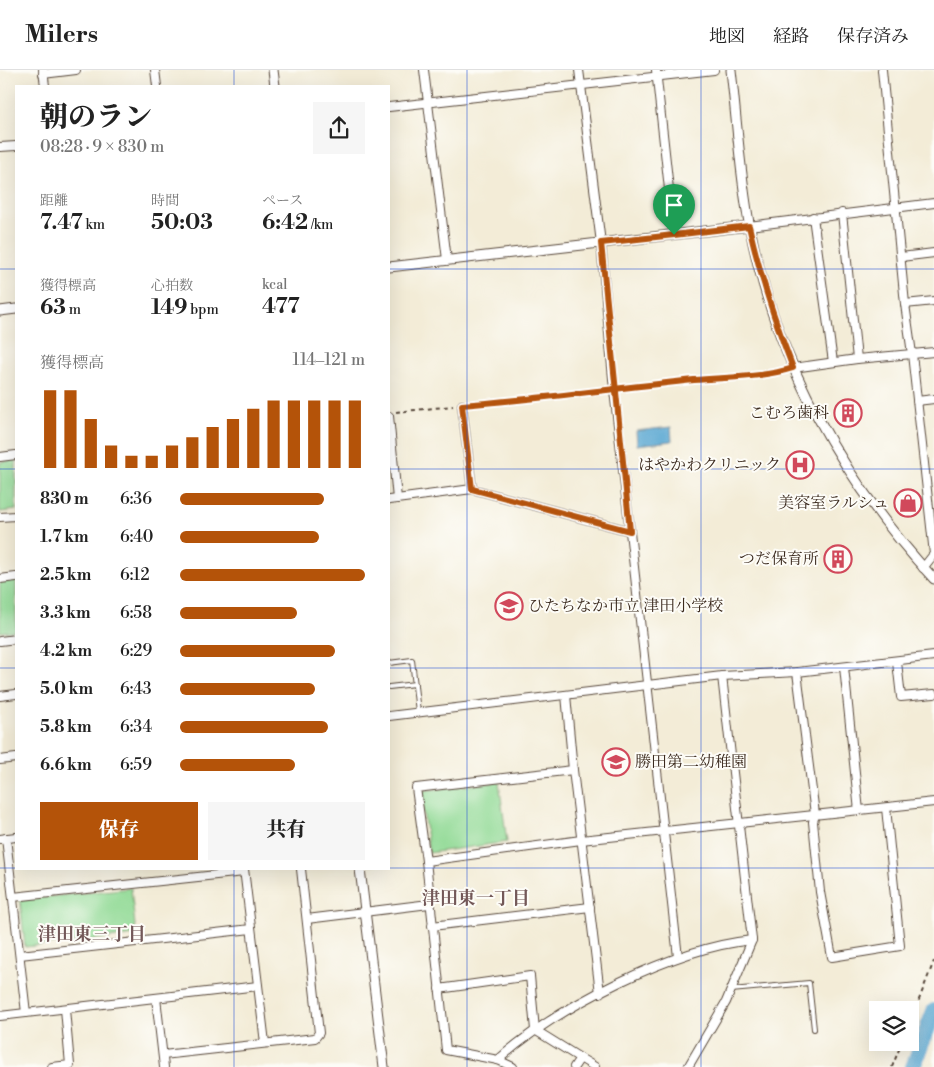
<!DOCTYPE html>
<html lang="ja">
<meta charset="utf-8">
<style>
:root{--surface:#fff;--page:#f6f6f6;--text:#222;--muted:#767676;--line:#e0e0e0;--accent:#b45309}
body{margin:0;font-family:"Libre Bodoni","Noto Serif JP",serif;background:var(--page);color:var(--text);height:100vh;display:flex;flex-direction:column;font-size:19px;white-space:nowrap}
*{box-sizing:border-box;margin:0}
p{font-size:16px;color:var(--muted)}
.icon{flex:none;width:28px;height:28px;fill:none;stroke:currentColor;stroke-width:2;stroke-linecap:round;stroke-linejoin:round}
.map{position:relative;flex:1;overflow:hidden}
.sheet{position:absolute;left:15px;top:15px;width:375px;height:785px;display:flex;flex-direction:column;background:var(--surface);border-radius:0px;box-shadow:0 5px 20px #0002}
.sheet>*{flex:none}
.controls{position:absolute;left:869px;top:931px;display:grid;gap:10px}
.controls a{display:grid;place-items:center;width:50px;height:50px;border-radius:0px;background:var(--surface);box-shadow:0 5px 20px #0002;font-size:25px}
.pin{position:absolute;display:grid;place-items:center;width:42px;height:42px;color:#fff;margin:-51px -21px;border-radius:50% 50% 50% 0;rotate:-45deg;box-shadow:0 0 5px #0007}
.pin .icon{rotate:45deg}
.round{display:grid;place-items:center;flex:none;width:52px;height:52px;border-radius:0px;background:var(--page)}
.summary{display:flex;align-items:center;justify-content:space-between;height:85px;padding:0 25px}
h1{font-size:28px;font-weight:800;line-height:38px}
.figures{display:grid;grid-template-columns:repeat(3,1fr);gap:8px;height:85px;padding:5px 25px}
.figures div{display:grid;align-content:center}
.figures b{font-size:21px;font-weight:800}
.figures small{font-size:14px;font-weight:400}
.figures p{font-size:14px}
.chart{height:140px;padding:10px 25px}
.chart p{display:flex;justify-content:space-between}
.chart svg{width:100%;height:90px;margin-top:5px;stroke:var(--accent);stroke-width:6}
.button{display:flex;gap:10px;margin-top:auto;padding:10px 25px}
.button a{flex:1;height:58px;border-radius:0px;background:var(--accent);color:#fff;font-size:20px;font-weight:800;line-height:58px;text-align:center}
.button a+a{background:var(--page);color:var(--text)}
ul{padding:0 25px;list-style:none;font-size:16px}
li{display:grid;grid-template-columns:80px 60px 1fr;align-items:center;height:38px}
li i{height:12px;border-radius:6px;background:var(--accent)}
header{display:flex;align-items:center;gap:30px;box-sizing:border-box;height:70px;padding:0 25px;background:var(--surface);border-bottom:1px solid var(--line)}
header strong{font-size:24px}
nav{display:flex;gap:28px;margin-inline-start:auto;font-size:18px}
.map>svg:first-child{display:block}
.green{fill:#92da96;stroke:#66825a}
.water{fill:#57a6d1;stroke:#496878}
.lines{fill:none;stroke-linecap:round;stroke-linejoin:round}
.river{stroke:#57a6d1;stroke-width:16}
.service-casing{stroke:#57473a;stroke-width:6}
.minor-casing{stroke:#57473a;stroke-width:10}
.tertiary-casing{stroke:#57473a;stroke-width:11}
.path{stroke:#57473a;stroke-width:2;stroke-dasharray:4 4;stroke-linecap:butt}
.service{stroke:#fff;stroke-width:4}
.minor{stroke:#fff;stroke-width:8}
.tertiary{stroke:#fff;stroke-width:9}
.route-casing{stroke:#fff;stroke-width:10}
.route{stroke:#b45309;stroke-width:6}
.grid{fill:none;stroke:#1d4ed8;stroke-width:1;stroke-opacity:0.55}
.labels{text-anchor:middle;dominant-baseline:central;stroke-width:4;stroke-linejoin:round;paint-order:stroke}
.poi-label{font-size:16px;fill:#3b2a1e;stroke:#fdfcf7;text-anchor:end}
.neighbourhood-label{font-size:18px;font-weight:bold;fill:#735858;stroke:#fdfcf7}
</style>
<header>
<strong>Milers</strong>
<nav><a>地図</a><a>経路</a><a>保存済み</a></nav>
</header>
<div class="map">
<svg width="934" height="997" viewBox="0 0 934 997">
<rect width="100%" height="100%" fill="#fdfcf7"/>
<filter id="ink" filterUnits="userSpaceOnUse"><feTurbulence type="fractalNoise" baseFrequency=".02" numOctaves="2"/><feDisplacementMap in="SourceGraphic" scale="10" xChannelSelector="R" yChannelSelector="G"/><feConvolveMatrix kernelMatrix="1 2 1 2 8 2 1 2 1" color-interpolation-filters="sRGB"/></filter>
<filter id="wash" filterUnits="userSpaceOnUse"><feTurbulence type="fractalNoise" baseFrequency=".0096" numOctaves="4" result="noise"/><feDisplacementMap in="SourceGraphic" scale="20" xChannelSelector="R" yChannelSelector="G"/><feGaussianBlur stdDeviation="1.12" result="paint"/><feColorMatrix in="noise" values="0 0 0 0 0 0 0 0 0 0 0 0 0 0 0 0 0 1.4 0 .05"/><feComposite in="paint" operator="in"/></filter>
<g filter="url(#wash)">
<rect width="100%" height="100%" fill="#f3ecd7"/>
<g class="green">
<polygon points="16,390 16,440 0,442 0,392"/>
<polygon points="16,510 16,561 0,562 0,512"/>
<polygon points="499,712 507,772 429,783 420,721"/>
<polygon points="131,818 136,865 25,877 20,830"/>
</g>
<polygon class="water" points="671,357 672,371 637,375 636,361"/>
<g class="lines">
<polyline class="river" points="913,997 934,941"/>
</g>
</g>
<g filter="url(#ink)">
<g class="lines">
<g class="service-casing">
<g id="service">
<polyline points="389,593 412,590 418,642"/>
<polyline points="389,617 415,614"/>
<polyline points="731,920 809,913 814,959"/>
</g>
</g>
<g class="minor-casing">
<g id="minor">
<polyline points="43,0 45,16"/>
<polyline points="155,0 157,16"/>
<polyline points="424,0 447,190"/>
<polyline points="579,0 601,173 614,320 678,887"/>
<polyline points="656,0 674,165"/>
<polyline points="882,0 905,234 912,284 934,484 923,498"/>
<polyline points="43,4 76,0"/>
<polyline points="389,37 714,0"/>
<polyline points="0,77 16,76"/>
<polyline points="842,143 857,289"/>
<polyline points="813,147 833,292"/>
<polyline points="749,156 934,133"/>
<polyline points="901,187 934,183"/>
<polyline points="905,234 934,231"/>
<polyline points="793,298 857,289 934,282"/>
<polyline points="917,331 934,329"/>
<polyline points="462,335 472,419"/>
<polyline points="389,346 397,429"/>
<polyline points="0,387 16,385"/>
<polyline points="389,430 472,419 630,461"/>
<polyline points="0,447 16,446"/>
<polyline points="0,509 16,507"/>
<polyline points="0,571 16,569"/>
<polyline points="897,592 901,627 934,624"/>
<polyline points="844,597 859,741"/>
<polyline points="797,602 815,744 813,752 820,822 832,887 900,876 886,738"/>
<polyline points="566,625 573,700 600,923"/>
<polyline points="0,626 16,624"/>
<polyline points="389,646 722,606 797,602 934,586"/>
<polyline points="0,690 16,688"/>
<polyline points="6,768 26,943"/>
<polyline points="0,769 16,767"/>
<polyline points="426,791 581,770 934,732"/>
<polyline points="244,799 265,973"/>
<polyline points="13,827 244,802"/>
<polyline points="307,849 429,834"/>
<polyline points="432,856 590,837"/>
<polyline points="20,885 251,859"/>
<polyline points="439,919 530,906 535,960 580,988"/>
<polyline points="156,928 164,997"/>
<polyline points="0,946 258,916"/>
<polyline points="163,985 315,968 319,963 301,799"/>
<path d="M498,990C557,937 673,878 752,870"/>
<polyline points="52,997 70,995 65,939"/>
<polyline points="513,997 498,990 446,980 426,791 416,718 573,700"/>
<polyline points="574,997 580,988 595,997"/>
<polyline points="688,997 726,932 752,870 722,606"/>
</g>
</g>
<g class="tertiary-casing">
<g id="tertiary">
<polyline points="273,0 275,16"/>
<path d="M731,0C737,52 740,106 750,158C775,290 843,411 934,509"/>
<polyline points="389,197 749,156"/>
<polyline points="0,241 16,239"/>
<polyline points="360,799 384,997"/>
</g>
</g>
<g class="path">
<polyline points="622,319 786,300"/>
<polyline points="470,334 605,321"/>
<polyline points="396,342 453,336"/>
<polyline points="910,953 934,891"/>
<polyline points="892,997 902,972"/>
</g>
<use href="#service" class="service"/>
<use href="#minor" class="minor"/>
<use href="#tertiary" class="tertiary"/>
</g>
</g>
<g class="lines" filter="url(#ink)">
<g class="route-casing">
<path id="route" d="M674,165L601,173L630,461L472,419L462,335C540,329 617,318 694,310C727,307 762,308 793,298C775,252 760,205 749,156L674,165"/>
</g>
<use href="#route" class="route"/>
</g>
<path class="grid" d="M234,0V16M467,0V997M701,0V997M0,199H16M389,199H934M0,399H16M389,399H934M0,598H16M389,598H934M0,798H16M389,798H934M234,799V997"/>
<defs>
<g id="building-ring" transform="scale(1.4375)"><circle r="9.5" fill="#fdfcf7" stroke="#d1495b" stroke-width="1.5"/><path d="M-4-6H4V6H1V3H-1V6H-4ZM-2.5-4.3h1.7v1.8h-1.7ZM.8-4.3h1.7v1.8H.8ZM-2.5-1h1.7V.8h-1.7ZM.8-1h1.7V.8H.8Z" fill="#d1495b"/></g>
<g id="hospital-ring" transform="scale(1.4375)"><circle r="9.5" fill="#fdfcf7" stroke="#d1495b" stroke-width="1.5"/><path d="M-5-5h3v3.5h4V-5h3V5h-3V1.5h-4V5h-3Z" fill="#d1495b"/></g>
<g id="shop-ring" transform="scale(1.4375)"><circle r="9.5" fill="#fdfcf7" stroke="#d1495b" stroke-width="1.5"/><path d="M-5-2.5h2.3a2.7 3.5 0 0 1 5.4 0H5L5.5 6h-11ZM-1.5-2.5h3a1.5 2.3 0 0 0-3 0Z" fill="#d1495b"/></g>
<g id="school-ring" transform="scale(1.4375)"><circle r="9.5" fill="#fdfcf7" stroke="#d1495b" stroke-width="1.5"/><path d="M0-5L7-2L0 1L-7-2ZM-4 1L0 2.5L4 1V4Q0 6-4 4Z" fill="#d1495b"/></g>
</defs>
<g fill-rule="evenodd">
<use href="#building-ring" x="848" y="343"/>
<use href="#hospital-ring" x="800" y="395"/>
<use href="#shop-ring" x="908" y="433"/>
<use href="#building-ring" x="838" y="489"/>
<use href="#school-ring" x="509" y="536"/>
<use href="#school-ring" x="616" y="692"/>
</g>
<g class="labels">
<g class="poi-label">
<text x="829" y="343">こむろ歯科</text>
<text x="781" y="395">はやかわクリニック</text>
<text x="889" y="433">美容室ラルシュ</text>
<text x="819" y="489">つだ保育所</text>
<text x="528" y="536" text-anchor="start">ひたちなか市立 津田小学校</text>
<text x="635" y="692" text-anchor="start">勝田第二幼稚園</text>
</g>
<g class="neighbourhood-label">
<text x="476" y="828">津田東一丁目</text>
<text x="92" y="864">津田東三丁目</text>
</g>
</g>
</svg>
<div class="controls">
<a><svg class="icon" aria-label="layers" viewBox="0 0 24 24"><path d="M12 4l9 5-9 5-9-5zM3 14l9 5 9-5"/></svg></a>
</div>
<div class="pin" style="left:674px;top:165px;background:#1e9e55"><svg class="icon" aria-label="arrive" viewBox="0 0 24 24"><path d="M6 21V4h12l-3 4 3 4H6"/></svg></div>
<section class="sheet">
<div class="summary"><div><h1>朝のラン</h1><p>08:28 · 9 × 830 m</p></div><a class="round"><svg class="icon" aria-label="share" viewBox="0 0 24 24"><path d="M12 15V3M7 8l5-5 5 5M5 13v7h14v-7"/></svg></a></div>
<div class="figures">
<div><p>距離</p><b>7.47<small> km</small></b></div>
<div><p>時間</p><b>50:03</b></div>
<div><p>ペース</p><b>6:42<small> /km</small></b></div>
</div>
<div class="figures">
<div><p>獲得標高</p><b>63<small> m</small></b></div>
<div><p>心拍数</p><b>149<small> bpm</small></b></div>
<div><p>kcal</p><b>477</b></div>
</div>
<div class="chart"><p><span>獲得標高</span>114–121 m</p>
<svg viewBox="0 0 160 44" preserveAspectRatio="none"><path d="M5 44V6M15 44V6M25 44V20M35 44V33M45 44V38M55 44V38M65 44V33M75 44V29M85 44V24M95 44V20M105 44V15M115 44V11M125 44V11M135 44V11M145 44V11M155 44V11"/></svg>
</div>
<ul>
<li><b>830 m</b>6:36<i style="width:78%"></i></li>
<li><b>1.7 km</b>6:40<i style="width:75%"></i></li>
<li><b>2.5 km</b>6:12<i style="width:100%"></i></li>
<li><b>3.3 km</b>6:58<i style="width:63%"></i></li>
<li><b>4.2 km</b>6:29<i style="width:84%"></i></li>
<li><b>5.0 km</b>6:43<i style="width:73%"></i></li>
<li><b>5.8 km</b>6:34<i style="width:80%"></i></li>
<li><b>6.6 km</b>6:59<i style="width:62%"></i></li>
</ul>
<div class="button"><a>保存</a><a>共有</a></div>
</section>
</div>
